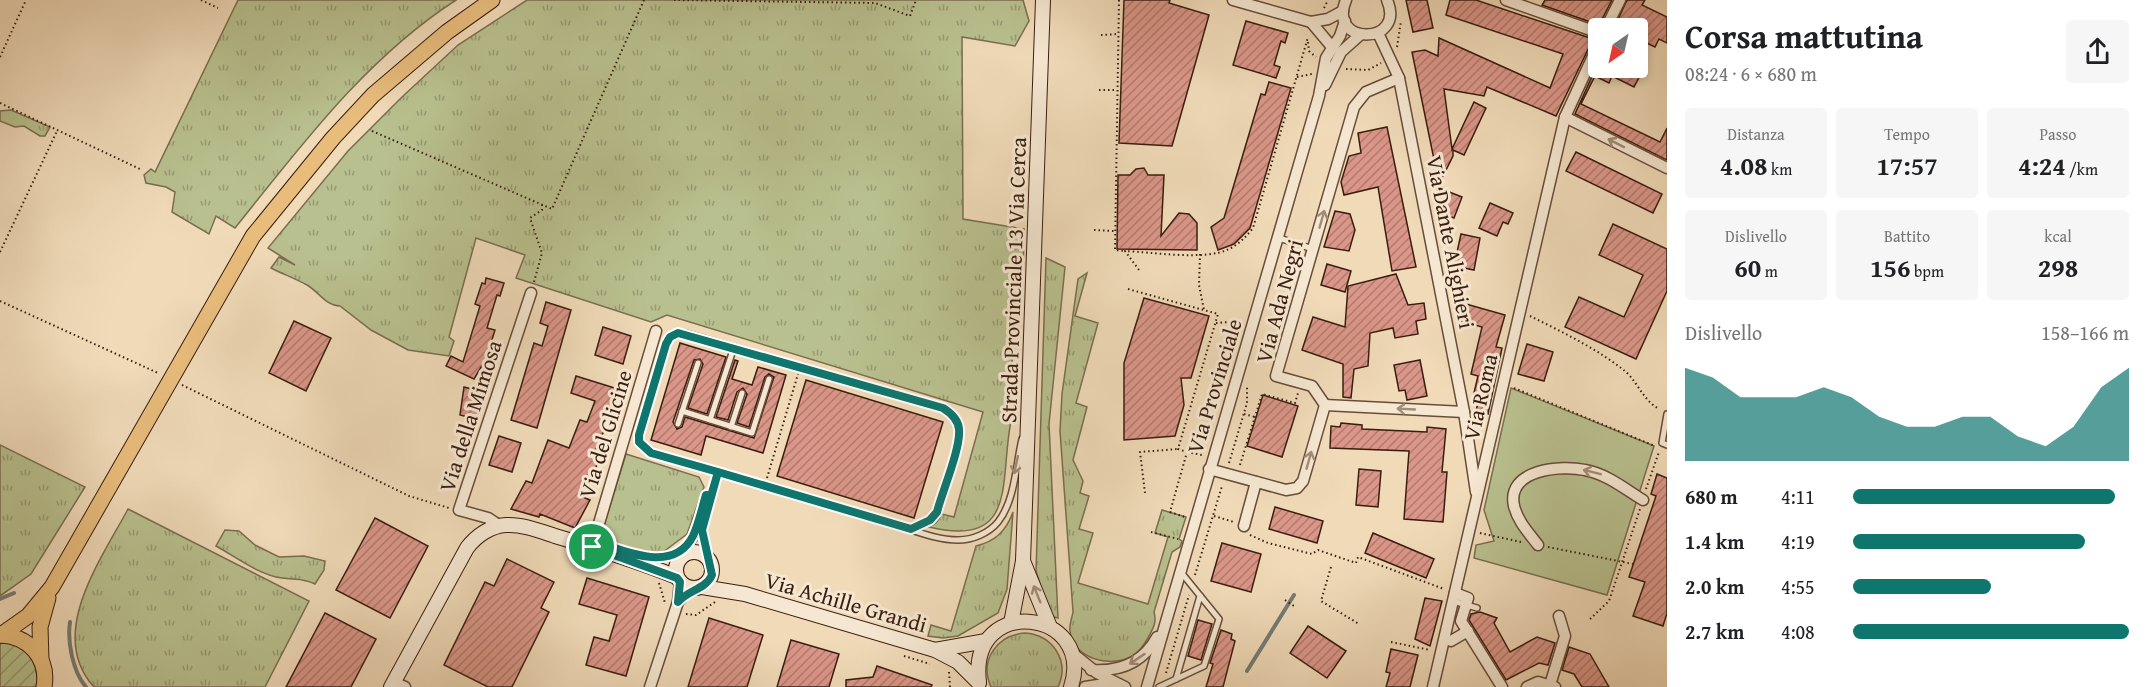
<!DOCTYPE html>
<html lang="it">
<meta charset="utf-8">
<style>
:root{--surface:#fff;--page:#f6f6f6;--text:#202124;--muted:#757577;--accent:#0f766e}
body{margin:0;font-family:"Gentium Book Plus",serif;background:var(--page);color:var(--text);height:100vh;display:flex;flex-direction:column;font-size:22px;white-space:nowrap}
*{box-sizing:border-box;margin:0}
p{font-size:20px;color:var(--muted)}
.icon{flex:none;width:33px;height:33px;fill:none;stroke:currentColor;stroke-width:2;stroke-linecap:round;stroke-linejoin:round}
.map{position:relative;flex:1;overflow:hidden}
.drawer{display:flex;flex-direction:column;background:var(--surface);width:480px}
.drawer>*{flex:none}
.needle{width:39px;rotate:214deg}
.fabs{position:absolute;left:1588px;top:18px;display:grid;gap:12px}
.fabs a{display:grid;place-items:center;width:60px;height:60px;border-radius:6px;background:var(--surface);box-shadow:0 3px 9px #0003;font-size:30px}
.pin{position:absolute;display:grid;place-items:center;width:51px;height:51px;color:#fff;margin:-26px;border:3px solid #fff;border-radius:50%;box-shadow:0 2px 6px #0007}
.round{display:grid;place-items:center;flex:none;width:63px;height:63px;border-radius:6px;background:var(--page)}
.headline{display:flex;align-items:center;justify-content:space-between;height:102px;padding:0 18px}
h1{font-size:33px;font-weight:700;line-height:45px}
.stats{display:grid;grid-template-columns:repeat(3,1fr);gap:9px;height:102px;padding:6px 18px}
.stats div{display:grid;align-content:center;border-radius:6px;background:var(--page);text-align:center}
.stats b{font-size:26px;font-weight:700}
.stats small{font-size:16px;font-weight:400}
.stats p{font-size:16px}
.chart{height:168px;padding:12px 18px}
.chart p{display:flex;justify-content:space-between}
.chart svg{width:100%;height:108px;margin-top:6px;fill:var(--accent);opacity:.7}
ul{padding:0 18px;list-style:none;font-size:20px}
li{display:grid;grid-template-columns:96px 72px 1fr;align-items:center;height:45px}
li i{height:15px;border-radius:8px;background:var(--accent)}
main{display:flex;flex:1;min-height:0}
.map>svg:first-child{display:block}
.grass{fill:url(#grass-tufts);stroke:#7a6e4f;stroke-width:1.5}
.park{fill:#b9c08f;stroke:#7a6e4f;stroke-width:1.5}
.garden{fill:url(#garden-furrows);stroke:#7a6e4f;stroke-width:1.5}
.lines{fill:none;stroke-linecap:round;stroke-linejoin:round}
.stream{stroke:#757b73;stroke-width:4}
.building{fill:url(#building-hatch);stroke:#3a1d0f;stroke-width:1.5}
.lane-casing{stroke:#684c39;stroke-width:8}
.street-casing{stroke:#684c39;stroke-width:13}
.secondary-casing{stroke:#3a1d0f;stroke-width:16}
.primary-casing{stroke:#3a1d0f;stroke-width:17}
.path{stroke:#3a1d0f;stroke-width:2;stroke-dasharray:1.5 3;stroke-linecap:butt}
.lane{stroke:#f5e7d1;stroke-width:5}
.street{stroke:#f5e7d1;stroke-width:10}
.secondary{stroke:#f5e7d1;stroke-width:14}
.primary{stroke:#e8bd7c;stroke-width:15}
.oneway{stroke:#a18c7a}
.route-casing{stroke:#fff;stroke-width:12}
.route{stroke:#0f766e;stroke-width:8}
.labels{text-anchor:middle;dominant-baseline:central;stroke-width:6;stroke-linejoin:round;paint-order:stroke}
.street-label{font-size:22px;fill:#3a1d0f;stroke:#f5e7d1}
</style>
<main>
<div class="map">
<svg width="1667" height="687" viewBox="0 0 1667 687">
<defs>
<pattern id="grass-tufts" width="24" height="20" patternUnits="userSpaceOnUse" patternTransform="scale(1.5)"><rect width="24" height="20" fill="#b9c08f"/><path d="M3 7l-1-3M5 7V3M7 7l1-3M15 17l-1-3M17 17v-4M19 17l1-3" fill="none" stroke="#979b73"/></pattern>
<pattern id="garden-furrows" width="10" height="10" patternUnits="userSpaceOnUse" patternTransform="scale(1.5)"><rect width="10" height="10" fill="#b9c08f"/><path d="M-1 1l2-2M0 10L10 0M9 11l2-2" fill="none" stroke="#979b73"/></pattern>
<pattern id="building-hatch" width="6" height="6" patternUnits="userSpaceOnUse" patternTransform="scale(1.5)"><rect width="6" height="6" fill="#da9688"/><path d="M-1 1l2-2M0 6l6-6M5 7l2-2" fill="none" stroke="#b27a6e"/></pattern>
</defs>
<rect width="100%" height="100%" fill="#f0dab8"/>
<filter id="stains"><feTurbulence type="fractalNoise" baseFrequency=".00333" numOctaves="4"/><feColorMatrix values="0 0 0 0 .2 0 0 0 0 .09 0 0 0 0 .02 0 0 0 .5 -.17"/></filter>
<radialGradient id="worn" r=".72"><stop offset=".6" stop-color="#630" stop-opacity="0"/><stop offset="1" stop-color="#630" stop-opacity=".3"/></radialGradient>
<g class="grass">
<path d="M238,0H456C366,58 301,146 235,228L216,216L209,234L172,212L175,192L166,187L146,183L144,175L151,169L155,172Z"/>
<path d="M527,0H1023L1029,21L1015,46L962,37L963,219L1024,229L1023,283L1004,419L1011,421C999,480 1019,549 929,527L936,523L942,514L954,517L983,412L667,315L651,322L516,278L525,255L476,238L449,337L454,341L449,356L408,350L371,330L340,306C326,306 319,292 307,285C296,279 283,274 271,268L279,257L295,265L268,248L348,151L402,97L458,45Z"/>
<polygon points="11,110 50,127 45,136 40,136 24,126 15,127 0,121 0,111"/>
<polygon points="1046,258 1065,267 1049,424 1058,618 1050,616 1036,571"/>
<path d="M1087,273L1075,316L1098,323L1076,403L1087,407L1073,460L1083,481L1080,493L1089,496L1079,529L1093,533L1078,583L1148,604L1168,537L1155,533L1162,510L1186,517L1179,539L1182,541L1180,547L1172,552L1154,612C1157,623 1153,628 1148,638C1144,644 1140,652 1133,656C1112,668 1073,660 1070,631C1069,625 1072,618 1073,612L1060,431L1062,394L1078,279Z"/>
<polygon points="0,445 85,487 31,574 0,596"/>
<polygon points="626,454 699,477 704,487 687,534 663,552 643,555 605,543 601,535"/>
<path d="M128,509L309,601L265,687H94C46,634 101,560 128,509Z"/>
<path d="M1013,512L1007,589L998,613L958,636L943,638L928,636L931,625L951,631L976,546C996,541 1006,531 1013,512Z"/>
<path d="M225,530L239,531L255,545L279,557L304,556L325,561L324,570L315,584C303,578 294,580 282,578C259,575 236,557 216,546Z"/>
<path d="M1025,633C1053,635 1070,661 1058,687H991C979,660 997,635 1025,633Z"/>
</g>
<polygon class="park" points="1511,388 1654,446 1607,595 1474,558 1476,545 1494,541 1484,510"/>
<path class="garden" d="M0,641C26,643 39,663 37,687H0Z"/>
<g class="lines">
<g class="stream">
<polyline points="0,599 14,593"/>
<path d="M70,622C67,642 73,672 86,687"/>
<polyline points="1247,671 1294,595"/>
</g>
</g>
<g class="building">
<polygon points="1124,0 1170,0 1169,3 1209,15 1172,146 1119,143"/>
<polygon points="1406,0 1427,0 1433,28 1413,32"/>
<polygon points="1450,0 1476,0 1593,39 1556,116 1487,87 1484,96 1444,89 1452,149 1474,102 1486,108 1464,155 1453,150 1453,156 1439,184 1412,52 1425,50 1438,56 1439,38 1550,88 1563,54 1446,15"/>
<polygon points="1545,0 1612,0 1599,25 1542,5"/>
<polygon points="1627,0 1645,0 1642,5 1667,17 1667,43 1659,39 1655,47 1638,39 1638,28 1614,28"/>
<polygon points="1246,21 1288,33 1285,43 1281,41 1274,65 1280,67 1276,78 1233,65"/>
<polygon points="1599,61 1599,68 1644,68 1634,87 1612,76 1609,83 1595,76 1581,104 1660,142 1667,128 1667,160 1575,114"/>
<polygon points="1269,82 1291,88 1250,228 1234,244 1218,250 1211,227 1224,218 1261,94 1265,95"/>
<polygon points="1387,127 1416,267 1392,271 1378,187 1344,195 1341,182 1349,156 1361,153 1358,133"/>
<polygon points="1576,152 1662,194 1653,213 1566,171"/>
<polygon points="1144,168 1148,175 1164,175 1161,236 1179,213 1189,214 1197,223 1197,250 1117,249 1118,175 1130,175 1136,169"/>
<polygon points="1439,188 1462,197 1454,218 1437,211 1442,199"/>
<polygon points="1490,203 1513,213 1508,224 1503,222 1497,236 1479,228"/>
<polygon points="1335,211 1350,214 1355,230 1349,251 1324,247"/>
<polygon points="1613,224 1667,249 1667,291 1636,359 1565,327 1579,297 1624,317 1643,275 1599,255"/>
<polygon points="1461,234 1480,238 1474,270 1454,266"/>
<polygon points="1327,264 1351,271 1345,292 1321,285"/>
<polygon points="1396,274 1408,305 1424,303 1426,319 1416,321 1418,334 1395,338 1393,328 1370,333 1368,366 1354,369 1351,398 1343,397 1343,364 1302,350 1313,317 1345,327 1348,286"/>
<polygon points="486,278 504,283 500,296 497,295 487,328 495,330 486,359 474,379 446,366 451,356 463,362 480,306 475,304 482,283 485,284"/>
<polygon points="1144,298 1209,316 1191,378 1181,378 1184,405 1175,436 1124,440 1124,363"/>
<polygon points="546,302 571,310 537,428 511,420 534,343 542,346 548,326 540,323"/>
<polygon points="1466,304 1505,315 1496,347 1502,348 1488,414 1476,411 1480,394 1474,393 1478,376 1471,374 1482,327 1461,321"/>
<polygon points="294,321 331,338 306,391 269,373"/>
<polygon points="603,327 631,336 623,364 595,355"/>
<polygon points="680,343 726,357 707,414 688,408 703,364 700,359 694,360 673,422 677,429 682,427 685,417 754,438 774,377 769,374 765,377 749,427 737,423 747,394 743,388 737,392 728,420 716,417 735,360 738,361 732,379 752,385 758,367 786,375 763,453 706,436 701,455 651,440"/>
<polygon points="1527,344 1553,352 1544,381 1518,374"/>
<polygon points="1420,360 1427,396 1407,400 1405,390 1399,391 1394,365"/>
<polygon points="576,376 621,390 593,457 599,459 585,498 590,500 575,528 540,514 539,517 511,509 526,481 532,483 548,440 569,448 580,420 587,422 595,401 571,393"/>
<polygon points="806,380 943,422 914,518 777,476"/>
<polygon points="464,387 484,392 476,419 460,415"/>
<polygon points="1263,395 1298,406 1282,457 1247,446"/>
<polygon points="1341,423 1362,425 1362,429 1427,432 1427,427 1446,429 1442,472 1447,472 1443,522 1404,519 1409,451 1330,448 1331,426 1340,427"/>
<polygon points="499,436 521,443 512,472 489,465"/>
<polygon points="1359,469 1381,471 1378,507 1356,505"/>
<polygon points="1657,474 1667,478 1667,613 1663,626 1633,616 1645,582 1629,577 1656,496 1651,494"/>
<polygon points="1275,507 1323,521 1317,543 1269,529"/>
<polygon points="375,518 428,546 390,618 336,590"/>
<polygon points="1373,533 1434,559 1426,578 1365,553"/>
<polygon points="1222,543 1261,554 1251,592 1211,581"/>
<polygon points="507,559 554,582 541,608 549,612 512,687 488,687 444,665 485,582 494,586"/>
<polygon points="587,578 649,597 626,676 586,665 594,637 609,641 617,615 579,604"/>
<polygon points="1425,598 1442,601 1430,646 1415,639"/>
<polygon points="1480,612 1497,618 1494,623 1510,652 1537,637 1555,643 1548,665 1539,663 1506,680 1469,620 1471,614"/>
<polygon points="325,613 376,639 351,687 286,687"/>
<polygon points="709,618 763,635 747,687 688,687"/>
<polygon points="1198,620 1212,624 1201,660 1188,656"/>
<polygon points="1308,626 1346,651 1327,678 1290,653"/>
<polygon points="1221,630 1232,634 1231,639 1235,641 1223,687 1206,687 1213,664 1210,663"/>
<polygon points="791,640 839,654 829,687 777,687"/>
<polygon points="1569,647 1590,654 1609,687 1582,687 1574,674 1562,670"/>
<polygon points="1391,649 1418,655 1410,687 1386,687 1390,673 1386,672"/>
<polygon points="877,666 932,685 931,687 846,687 846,680 873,677"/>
</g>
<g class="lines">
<g class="lane-casing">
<g id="lane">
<polyline points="1279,238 1313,249"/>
<polyline points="682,411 752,433 769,379"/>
<polyline points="1667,414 1662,443 1667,445"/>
<polyline points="710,420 734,347"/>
<polyline points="678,424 698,363"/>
<polyline points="731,427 742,393"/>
<polyline points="703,526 703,539 709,560"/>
<path d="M911,529L930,520L937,512C942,492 961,448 959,429C958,419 951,413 943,408L686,333C676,333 671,335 665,343L639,435V442L651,453L765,486C807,498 849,511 892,524C913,530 936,540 958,540C973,540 989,533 998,522C1015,501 1016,464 1022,439"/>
<polyline points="682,556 697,535 718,472"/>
<polyline points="1453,601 1477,608"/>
<polyline points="1176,679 1200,596"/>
<polyline points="1159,687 1204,666 1219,619 1180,571"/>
</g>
</g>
<g class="street-casing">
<g id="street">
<polyline points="1233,0 1311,22 1328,19 1343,11"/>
<path d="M1346,0C1326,46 1407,46 1387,0"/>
<polyline points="1506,0 1599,33"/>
<polyline points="1311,22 1332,47"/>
<polyline points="1606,28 1620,0"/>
<polyline points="1378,33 1399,78 1464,412 1476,492"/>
<polyline points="1325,85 1341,52 1360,35"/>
<polyline points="1565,117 1667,168"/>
<polyline points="1325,405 1464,412"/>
<polyline points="1209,469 1286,490 1297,488 1303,481 1325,405 1312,386 1276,376 1354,107 1366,92 1399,78"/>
<polyline points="500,526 488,518 459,510 531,293"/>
<polyline points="1244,526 1256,482"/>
<path d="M1538,545C1529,533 1518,522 1514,506C1506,469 1561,465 1585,470C1607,474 1625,489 1643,500"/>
<polyline points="592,547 656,331"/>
<polyline points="1455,593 1468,598 1461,621 1502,687"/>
<polyline points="678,602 686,593 696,589"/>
<polyline points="1451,641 1468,631"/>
<polyline points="1071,652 1097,673 1125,687"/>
<path d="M1091,670C1120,672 1143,663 1157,637"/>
<polyline points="394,682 405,687"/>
<polyline points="1550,685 1565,636 1559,616"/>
<polyline points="650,687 678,602 680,582"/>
<polyline points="1085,687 1111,683"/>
<polyline points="1147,687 1319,96 1326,58 1340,36 1345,21"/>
<polyline points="1433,687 1565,117 1599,43"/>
<polyline points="1527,687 1538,682 1555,687"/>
</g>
</g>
<g class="secondary-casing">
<g id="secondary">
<circle cx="694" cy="570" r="18"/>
<polyline points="1023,561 1050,627"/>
<polyline points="702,587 745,594 935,650 958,662 979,683"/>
<polyline points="1011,623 1023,561 1043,0"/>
<polyline points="935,650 986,641"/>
<path d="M979,682C968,593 1096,609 1071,687"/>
<path d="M391,687L467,548C476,536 490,526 506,525C522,524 540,531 555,536C596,548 637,561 677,577"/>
</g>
</g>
<g class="primary-casing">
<g id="primary">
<path d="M0,635C29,636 49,658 44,687"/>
<polyline points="1,635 28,616 52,587 253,236 333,138 373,95 447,32 492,0"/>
<polyline points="41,660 40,627 48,598"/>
</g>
</g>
<g class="path">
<polyline points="201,0 218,8"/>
<polyline points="674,0 875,3 910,16 916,0"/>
<polyline points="1119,0 1115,250 1125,251"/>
<polyline points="1324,8 1328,0"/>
<polyline points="1101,35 1118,34"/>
<polyline points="1308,42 1309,51 1316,57"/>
<polyline points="1397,47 1401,21"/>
<polyline points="0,57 26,0"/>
<polyline points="1346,69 1368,70 1381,63"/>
<polyline points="1297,77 1312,74"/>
<polyline points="1099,90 1116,90"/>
<polyline points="0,103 142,170"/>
<polyline points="372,131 552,209 644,0"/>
<polyline points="1094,230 1114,231"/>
<polyline points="0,252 57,131"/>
<polyline points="1200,254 1199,285 1204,310"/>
<path d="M1139,270L1125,251C1151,252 1206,261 1229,249C1239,244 1246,237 1253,228L1308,37"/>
<polyline points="534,282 542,253 530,218 542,210 542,205"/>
<polyline points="1128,289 1218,314 1178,449 1187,452 1170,512 1185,517"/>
<polyline points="0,301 158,373"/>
<path d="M1530,316C1562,332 1598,349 1626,372C1639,384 1642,399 1659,409"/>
<polyline points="1216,323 1243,321"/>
<polyline points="182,385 409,496 449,508"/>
<polyline points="1514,388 1655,446"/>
<polyline points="1244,414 1255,417"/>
<polyline points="1187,452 1202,455"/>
<polyline points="1229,463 1247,403 1247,387"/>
<polyline points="1240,465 1262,394 1295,403 1298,393"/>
<polyline points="767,478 798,374"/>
<polyline points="1646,489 1659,452"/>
<polyline points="1145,493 1140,452 1178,449"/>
<polyline points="1214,516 1234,522"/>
<polyline points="1151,532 1178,539"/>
<polyline points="1480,533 1521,542"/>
<polyline points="1250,535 1268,543 1312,554 1318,550 1356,563 1358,557 1444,589"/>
<polyline points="1548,547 1633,564"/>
<polyline points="1331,567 1321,601 1359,624"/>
<polyline points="1195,575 1222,486"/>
<polyline points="659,583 665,603"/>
<polyline points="1285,600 1294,606"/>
<polyline points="686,614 696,615 715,602"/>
<polyline points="1590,619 1609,601 1640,509"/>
<polyline points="1391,642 1430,650"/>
<polyline points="904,656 930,664"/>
<polyline points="949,672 950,687"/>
<polyline points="1166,673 1189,595"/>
</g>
<use href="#lane" class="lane"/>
<use href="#street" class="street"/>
<use href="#secondary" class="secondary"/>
<use href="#primary" class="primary"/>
</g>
<defs><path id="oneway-shaft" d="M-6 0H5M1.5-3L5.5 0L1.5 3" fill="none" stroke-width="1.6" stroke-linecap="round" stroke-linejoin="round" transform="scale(1.5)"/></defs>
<g class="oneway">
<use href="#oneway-shaft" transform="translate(1616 143) rotate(-153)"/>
<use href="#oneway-shaft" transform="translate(1322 219) rotate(-74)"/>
<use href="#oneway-shaft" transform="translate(1406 409) rotate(-177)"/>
<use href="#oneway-shaft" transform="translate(1309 460) rotate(-74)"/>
<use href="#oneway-shaft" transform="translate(1016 465) rotate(102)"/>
<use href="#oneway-shaft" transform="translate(1592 472) rotate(-166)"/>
<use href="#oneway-shaft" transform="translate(1037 594) rotate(-112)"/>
<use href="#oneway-shaft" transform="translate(1137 659) rotate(146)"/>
</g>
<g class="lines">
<g class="route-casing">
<path id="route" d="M592,547L677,578L680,582L678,602C688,590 706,589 712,575L702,530L718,472L911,529L930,520L937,512C942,492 961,448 959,429C958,419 951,413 943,408L678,333L670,337L666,344L639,435V442L651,453L718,472L711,496L706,495C702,508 699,523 693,536C673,575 623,550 594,541L592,547"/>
</g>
<use href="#route" class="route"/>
</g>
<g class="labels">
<g class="street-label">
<text transform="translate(1451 242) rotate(79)">Via Dante Alighieri</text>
<text transform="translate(1013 280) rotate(-88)">Strada Provinciale 13 Via Cerca</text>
<text transform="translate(1279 301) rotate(-75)">Via Ada Negri</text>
<text transform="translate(1214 386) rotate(-73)">Via Provinciale</text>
<text transform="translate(1480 397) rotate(-77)">Via Roma</text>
<text transform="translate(470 416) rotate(-72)">Via della Mimosa</text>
<text transform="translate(605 434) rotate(-73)">Via del Glicine</text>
<text transform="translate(846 602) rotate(16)">Via Achille Grandi</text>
</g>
</g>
<rect width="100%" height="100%" filter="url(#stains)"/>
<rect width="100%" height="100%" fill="url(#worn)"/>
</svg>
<div class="fabs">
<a><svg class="needle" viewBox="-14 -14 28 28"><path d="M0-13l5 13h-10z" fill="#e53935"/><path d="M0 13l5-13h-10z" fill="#757577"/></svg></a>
</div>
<div class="pin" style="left:592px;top:547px;background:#1e9e55"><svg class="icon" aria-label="arrive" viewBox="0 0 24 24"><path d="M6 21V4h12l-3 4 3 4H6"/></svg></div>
</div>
<section class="drawer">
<div class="headline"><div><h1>Corsa mattutina</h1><p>08:24 · 6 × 680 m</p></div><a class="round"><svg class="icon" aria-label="share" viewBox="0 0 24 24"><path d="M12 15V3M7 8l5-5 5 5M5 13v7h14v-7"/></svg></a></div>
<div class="stats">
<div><p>Distanza</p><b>4.08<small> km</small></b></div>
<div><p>Tempo</p><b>17:57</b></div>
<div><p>Passo</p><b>4:24<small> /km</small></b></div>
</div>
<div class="stats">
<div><p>Dislivello</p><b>60<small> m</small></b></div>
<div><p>Battito</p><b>156<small> bpm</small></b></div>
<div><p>kcal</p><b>298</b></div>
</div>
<div class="chart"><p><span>Dislivello</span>158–166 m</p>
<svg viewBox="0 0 160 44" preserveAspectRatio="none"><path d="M0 44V6L10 10L20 18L30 18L40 18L50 14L60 18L70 26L80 30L90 30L100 26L110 26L120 34L130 38L140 30L150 14L160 6V44z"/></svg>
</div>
<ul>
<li><b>680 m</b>4:11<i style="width:95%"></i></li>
<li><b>1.4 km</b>4:19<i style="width:84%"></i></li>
<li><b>2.0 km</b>4:55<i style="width:50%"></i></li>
<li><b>2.7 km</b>4:08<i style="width:100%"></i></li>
</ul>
</section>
</main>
